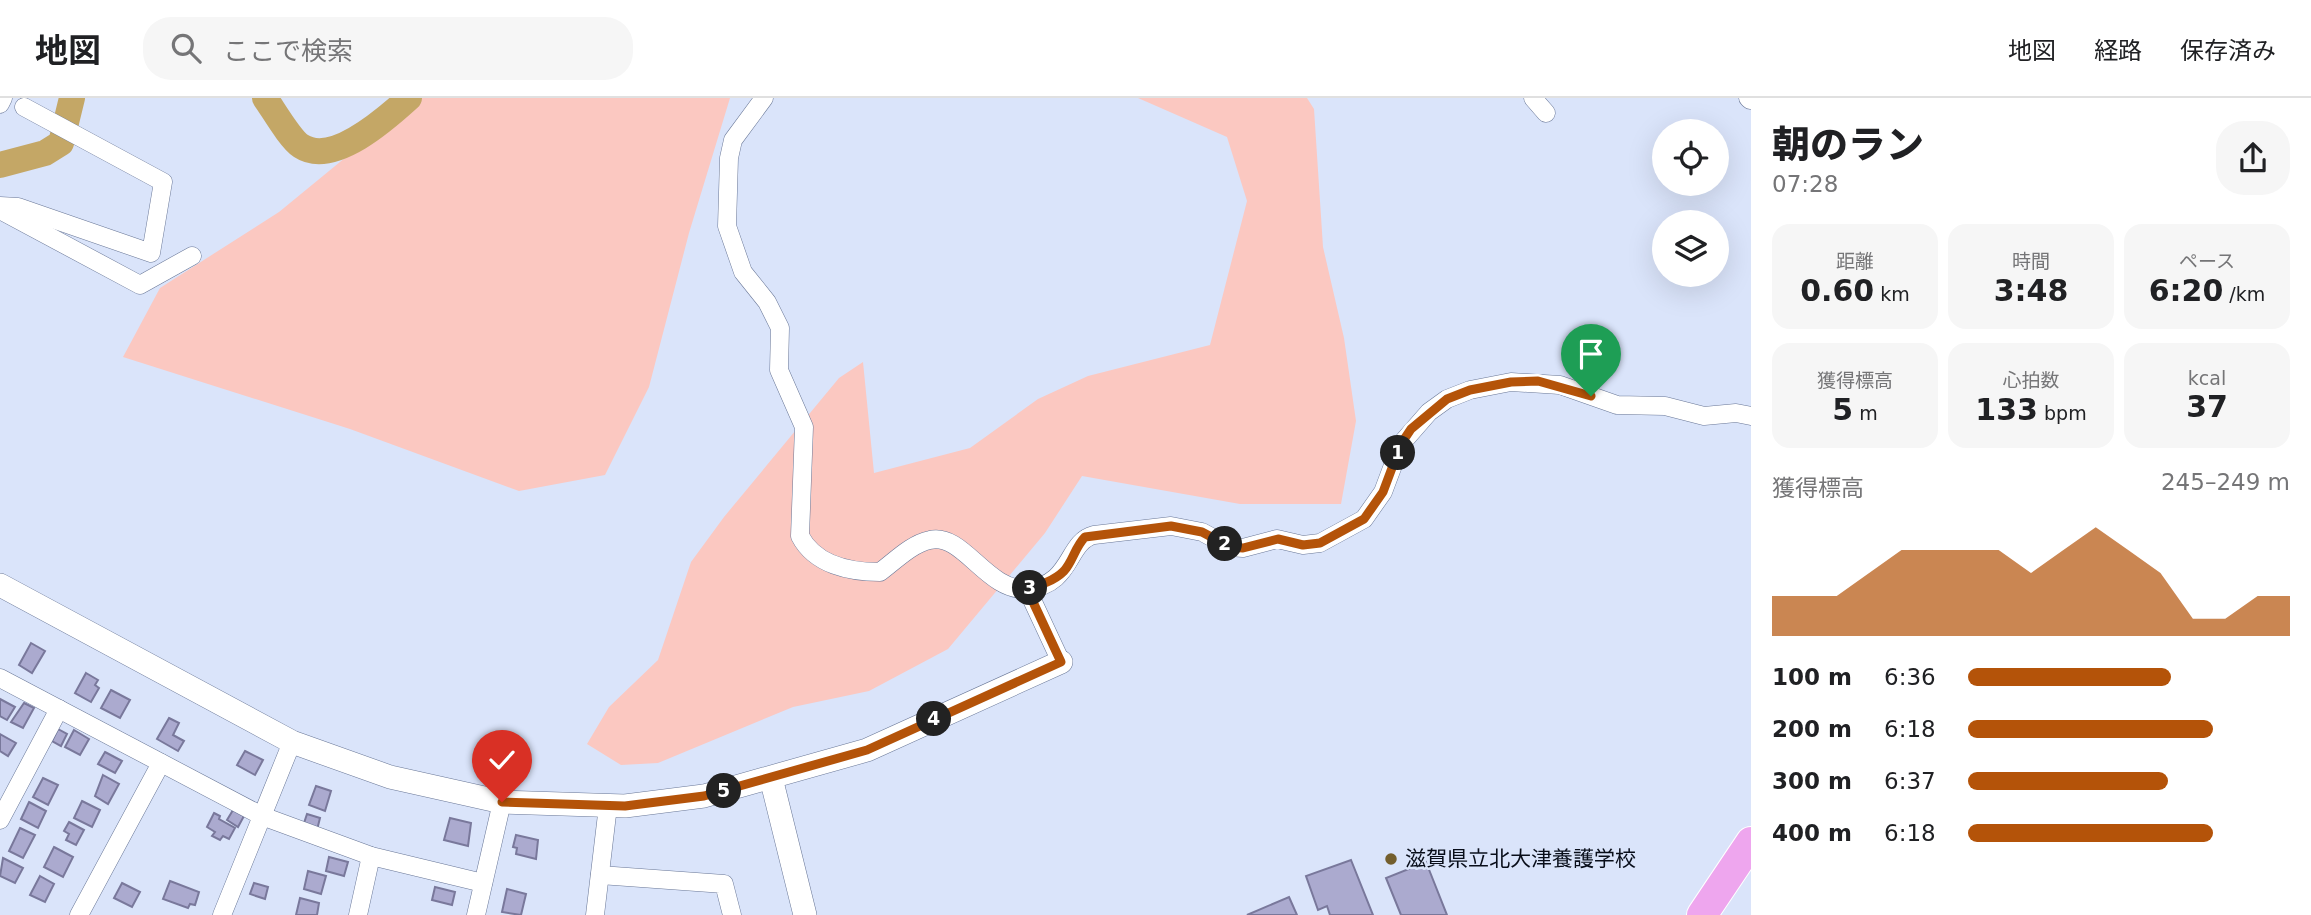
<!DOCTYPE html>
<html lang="ja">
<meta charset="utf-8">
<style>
:root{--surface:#fff;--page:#f6f6f6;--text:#202124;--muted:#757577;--line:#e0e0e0;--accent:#b45309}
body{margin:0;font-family:"DejaVu Sans","Noto Sans JP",sans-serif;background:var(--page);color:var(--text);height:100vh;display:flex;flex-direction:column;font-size:26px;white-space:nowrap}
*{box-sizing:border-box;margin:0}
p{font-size:23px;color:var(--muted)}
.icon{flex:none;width:38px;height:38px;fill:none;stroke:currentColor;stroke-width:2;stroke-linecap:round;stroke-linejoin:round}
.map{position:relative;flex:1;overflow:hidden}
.details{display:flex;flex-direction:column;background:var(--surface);width:560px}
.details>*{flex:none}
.buttons{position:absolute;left:1652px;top:21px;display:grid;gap:14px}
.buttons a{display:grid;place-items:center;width:77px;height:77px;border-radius:50%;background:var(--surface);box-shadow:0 7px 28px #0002;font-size:35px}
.pin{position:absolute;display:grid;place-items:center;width:60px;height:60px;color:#fff;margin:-72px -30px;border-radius:50% 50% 50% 0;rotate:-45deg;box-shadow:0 0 7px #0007}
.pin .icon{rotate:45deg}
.km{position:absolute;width:35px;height:35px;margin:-18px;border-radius:50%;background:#222;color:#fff;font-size:19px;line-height:35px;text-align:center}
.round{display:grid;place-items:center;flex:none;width:74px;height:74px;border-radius:28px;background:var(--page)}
.head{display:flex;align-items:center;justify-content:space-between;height:119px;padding:0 21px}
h1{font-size:38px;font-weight:800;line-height:52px}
.figures{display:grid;grid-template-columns:repeat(3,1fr);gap:10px;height:119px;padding:7px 21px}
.figures div{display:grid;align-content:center;border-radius:18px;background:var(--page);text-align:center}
.figures b{font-size:30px;font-weight:800}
.figures small{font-size:19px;font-weight:400}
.figures p{font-size:19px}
.chart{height:196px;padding:14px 21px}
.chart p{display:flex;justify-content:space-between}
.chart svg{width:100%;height:126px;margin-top:7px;fill:var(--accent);opacity:.7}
ul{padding:0 21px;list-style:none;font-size:23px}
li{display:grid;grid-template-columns:112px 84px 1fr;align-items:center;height:52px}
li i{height:18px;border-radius:9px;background:var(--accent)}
header{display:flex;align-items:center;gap:42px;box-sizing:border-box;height:98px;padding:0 35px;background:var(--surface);border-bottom:2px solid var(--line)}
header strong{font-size:33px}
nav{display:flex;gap:38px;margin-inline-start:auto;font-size:24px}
.search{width:490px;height:63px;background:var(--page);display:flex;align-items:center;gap:18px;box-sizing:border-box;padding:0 24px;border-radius:28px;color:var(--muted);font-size:26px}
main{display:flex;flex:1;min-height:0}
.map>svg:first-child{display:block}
.green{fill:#fbc8c1}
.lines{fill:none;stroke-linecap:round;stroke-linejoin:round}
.river{stroke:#c4a766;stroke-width:26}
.building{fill:#abaacf;stroke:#79789b;stroke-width:2}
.minor-casing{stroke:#697797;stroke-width:19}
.tertiary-casing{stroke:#697797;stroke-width:24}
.trunk-casing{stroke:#fff;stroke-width:32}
.minor{stroke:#fff;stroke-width:18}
.tertiary{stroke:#fff;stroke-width:23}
.trunk{stroke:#eea6ee;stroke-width:30}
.route-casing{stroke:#fff;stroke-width:14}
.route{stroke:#b45309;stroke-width:9}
.poi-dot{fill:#735e2d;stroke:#dae4fa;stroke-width:2.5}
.labels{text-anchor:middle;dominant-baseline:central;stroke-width:5;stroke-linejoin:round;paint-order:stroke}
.poi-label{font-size:21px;fill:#080d19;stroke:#dae4fa;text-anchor:start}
</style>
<header>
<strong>地図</strong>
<div class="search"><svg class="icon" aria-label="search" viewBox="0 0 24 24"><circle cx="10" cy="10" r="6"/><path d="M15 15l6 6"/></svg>ここで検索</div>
<nav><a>地図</a><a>経路</a><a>保存済み</a></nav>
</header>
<main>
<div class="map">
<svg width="1751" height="817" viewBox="0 0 1751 817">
<rect width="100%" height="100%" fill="#dae4fa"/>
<g class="green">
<polygon points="418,0 730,0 689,135 649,289 605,377 519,393 350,331 123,259 160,190 279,114"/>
<polygon points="1138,0 1307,0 1314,11 1323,149 1344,240 1356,323 1341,406 1240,406 1082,378 1045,435 948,551 869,593 793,609 658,665 621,667 587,646 609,609 658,562 691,464 724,419 839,280 863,264 874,375 970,350 1038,301 1088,278 1210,247 1247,103 1227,39"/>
</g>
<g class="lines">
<g class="river">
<path d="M265,0C273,11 290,41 301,48C333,69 387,20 409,0"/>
<polyline points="0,67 45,55 61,45 72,0"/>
</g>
</g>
<g class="building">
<polygon points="31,545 45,553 32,575 19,567"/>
<polygon points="86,575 98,582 95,587 99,590 91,604 75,595"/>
<polygon points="111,592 130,602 120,620 101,610"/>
<polygon points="0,601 15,609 7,622 0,618"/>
<polygon points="24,605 34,610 23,630 11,624"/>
<polygon points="169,620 179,625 173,637 184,643 178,653 157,641"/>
<polygon points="58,631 67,636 61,648 52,643"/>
<polygon points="74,632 89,641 80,657 65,649"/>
<polygon points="0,636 16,645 8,658 0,653"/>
<polygon points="245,653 263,662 255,677 237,667"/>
<polygon points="105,654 122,663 115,675 98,666"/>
<polygon points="103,677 119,686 108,706 95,698"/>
<polygon points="43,680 58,687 48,707 33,699"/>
<polygon points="316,688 331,693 325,713 309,707"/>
<polygon points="82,703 100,712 92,729 74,720"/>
<polygon points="29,704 46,713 38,730 21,721"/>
<polygon points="233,712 244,718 238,729 227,722"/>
<polygon points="214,715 220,718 219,721 235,730 229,741 223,738 220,742 212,738 215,734 207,729"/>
<polygon points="307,716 320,720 317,732 303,728"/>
<polygon points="450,720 471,725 468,748 444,742"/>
<polygon points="69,724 84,732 76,747 66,742 69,736 64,733"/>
<polygon points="20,730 35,737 23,760 9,753"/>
<polygon points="516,737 538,742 536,761 516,756 517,750 513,749"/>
<polygon points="54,749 73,759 63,779 44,769"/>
<polygon points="329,759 348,764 344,778 326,773"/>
<polygon points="3,760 23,770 15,785 0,778"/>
<polygon points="1351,762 1373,817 1330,817 1327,808 1318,812 1306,778"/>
<polygon points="1426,764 1447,817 1401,817 1386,780"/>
<polygon points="308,773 326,778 321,796 304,791"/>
<polygon points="40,778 54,786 45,804 30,797"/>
<polygon points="170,783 199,794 195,807 190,806 188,810 163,801"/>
<polygon points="122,785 140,794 132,809 114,800"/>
<polygon points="254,785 268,789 265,801 250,796"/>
<polygon points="435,789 455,794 452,807 432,802"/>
<polygon points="507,791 526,796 521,817 502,814"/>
<polygon points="1289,799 1297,817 1247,817"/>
<polygon points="300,800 319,805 317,817 296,817"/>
</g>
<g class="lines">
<g class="minor-casing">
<g id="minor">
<path d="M764,0L733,42L729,60L727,128L743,174L767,204L780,230L779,272L804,329L800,438C815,467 850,474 880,474C895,463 911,446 930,442C963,434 987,494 1027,491C1073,487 1066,444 1094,437L1171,428L1202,434L1230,449L1243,450L1277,441L1303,447L1320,445L1364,421L1383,394L1401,346L1429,314L1447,301L1470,292L1511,284L1560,287L1617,307L1665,308L1704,318L1736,315L1751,318"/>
<polyline points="1533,0 1546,15"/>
<polyline points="1748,0 1750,2"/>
<polyline points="0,6 3,0"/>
<polyline points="0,108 18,109 151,155 163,84 24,9"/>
<polyline points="0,112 140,187 192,158"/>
<polyline points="1027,491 1061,564"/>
<polyline points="0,580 262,718 371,758 483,785"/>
<polyline points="0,722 59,611"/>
<polyline points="600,777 724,786 732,817"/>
<polyline points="79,817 161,665"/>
<polyline points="222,817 292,644"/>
<polyline points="358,817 371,758"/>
<polyline points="476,817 502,704"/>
<polyline points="595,817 608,708"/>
</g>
</g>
<g class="tertiary-casing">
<g id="tertiary">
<polyline points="0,487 292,644 390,679 502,704 625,708 704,698 867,652 1061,564"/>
<polyline points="771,680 805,817"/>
</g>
</g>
<g class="trunk-casing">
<polyline id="trunk" points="1702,817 1751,744"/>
</g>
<use href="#minor" class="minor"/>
<use href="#tertiary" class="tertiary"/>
<use href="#trunk" class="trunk"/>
</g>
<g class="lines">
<g class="route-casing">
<path id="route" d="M502,704L625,708L704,698L867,652L1061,564L1027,491C1040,487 1054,483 1064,473C1073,463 1075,449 1085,439L1171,428L1202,434L1230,449L1243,450L1278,441L1303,447L1320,445L1364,421L1383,394L1401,346L1411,331L1447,301L1470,292L1511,284L1538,283L1591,298"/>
</g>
<use href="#route" class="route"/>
</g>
<circle class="poi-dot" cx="1391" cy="761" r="7"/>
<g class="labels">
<g class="poi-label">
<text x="1405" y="761">滋賀県立北大津養護学校</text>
</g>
</g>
</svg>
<div class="buttons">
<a><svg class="icon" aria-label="locate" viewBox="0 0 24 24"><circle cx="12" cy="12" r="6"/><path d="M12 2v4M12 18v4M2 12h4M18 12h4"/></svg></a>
<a><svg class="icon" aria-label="layers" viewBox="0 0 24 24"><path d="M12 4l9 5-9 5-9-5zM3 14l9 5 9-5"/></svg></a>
</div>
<div class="pin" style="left:1591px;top:298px;background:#1e9e55"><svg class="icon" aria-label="arrive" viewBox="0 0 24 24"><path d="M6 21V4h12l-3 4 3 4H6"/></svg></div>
<div class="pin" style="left:502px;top:704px;background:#d93025"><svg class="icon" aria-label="check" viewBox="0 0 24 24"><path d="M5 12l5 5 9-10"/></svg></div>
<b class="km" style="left:1398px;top:355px">1</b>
<b class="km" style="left:1225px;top:446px">2</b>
<b class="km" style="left:1030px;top:490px">3</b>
<b class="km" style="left:934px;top:621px">4</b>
<b class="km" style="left:724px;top:693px">5</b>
</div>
<section class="details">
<div class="head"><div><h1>朝のラン</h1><p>07:28</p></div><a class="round"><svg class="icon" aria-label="share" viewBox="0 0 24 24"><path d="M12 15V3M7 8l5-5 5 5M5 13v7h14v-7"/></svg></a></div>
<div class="figures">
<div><p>距離</p><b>0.60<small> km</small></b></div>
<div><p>時間</p><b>3:48</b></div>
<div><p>ペース</p><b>6:20<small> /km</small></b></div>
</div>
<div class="figures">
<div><p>獲得標高</p><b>5<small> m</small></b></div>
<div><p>心拍数</p><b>133<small> bpm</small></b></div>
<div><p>kcal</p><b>37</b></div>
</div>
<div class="chart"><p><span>獲得標高</span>245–249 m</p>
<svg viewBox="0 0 160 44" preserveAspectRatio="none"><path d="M0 44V30L10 30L20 30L30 22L40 14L50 14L60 14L70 14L80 22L90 14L100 6L110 14L120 22L130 38L140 38L150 30L160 30V44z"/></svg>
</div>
<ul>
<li><b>100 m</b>6:36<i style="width:63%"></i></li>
<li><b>200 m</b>6:18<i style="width:76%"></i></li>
<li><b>300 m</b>6:37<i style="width:62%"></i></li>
<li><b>400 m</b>6:18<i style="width:76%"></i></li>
</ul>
</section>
</main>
